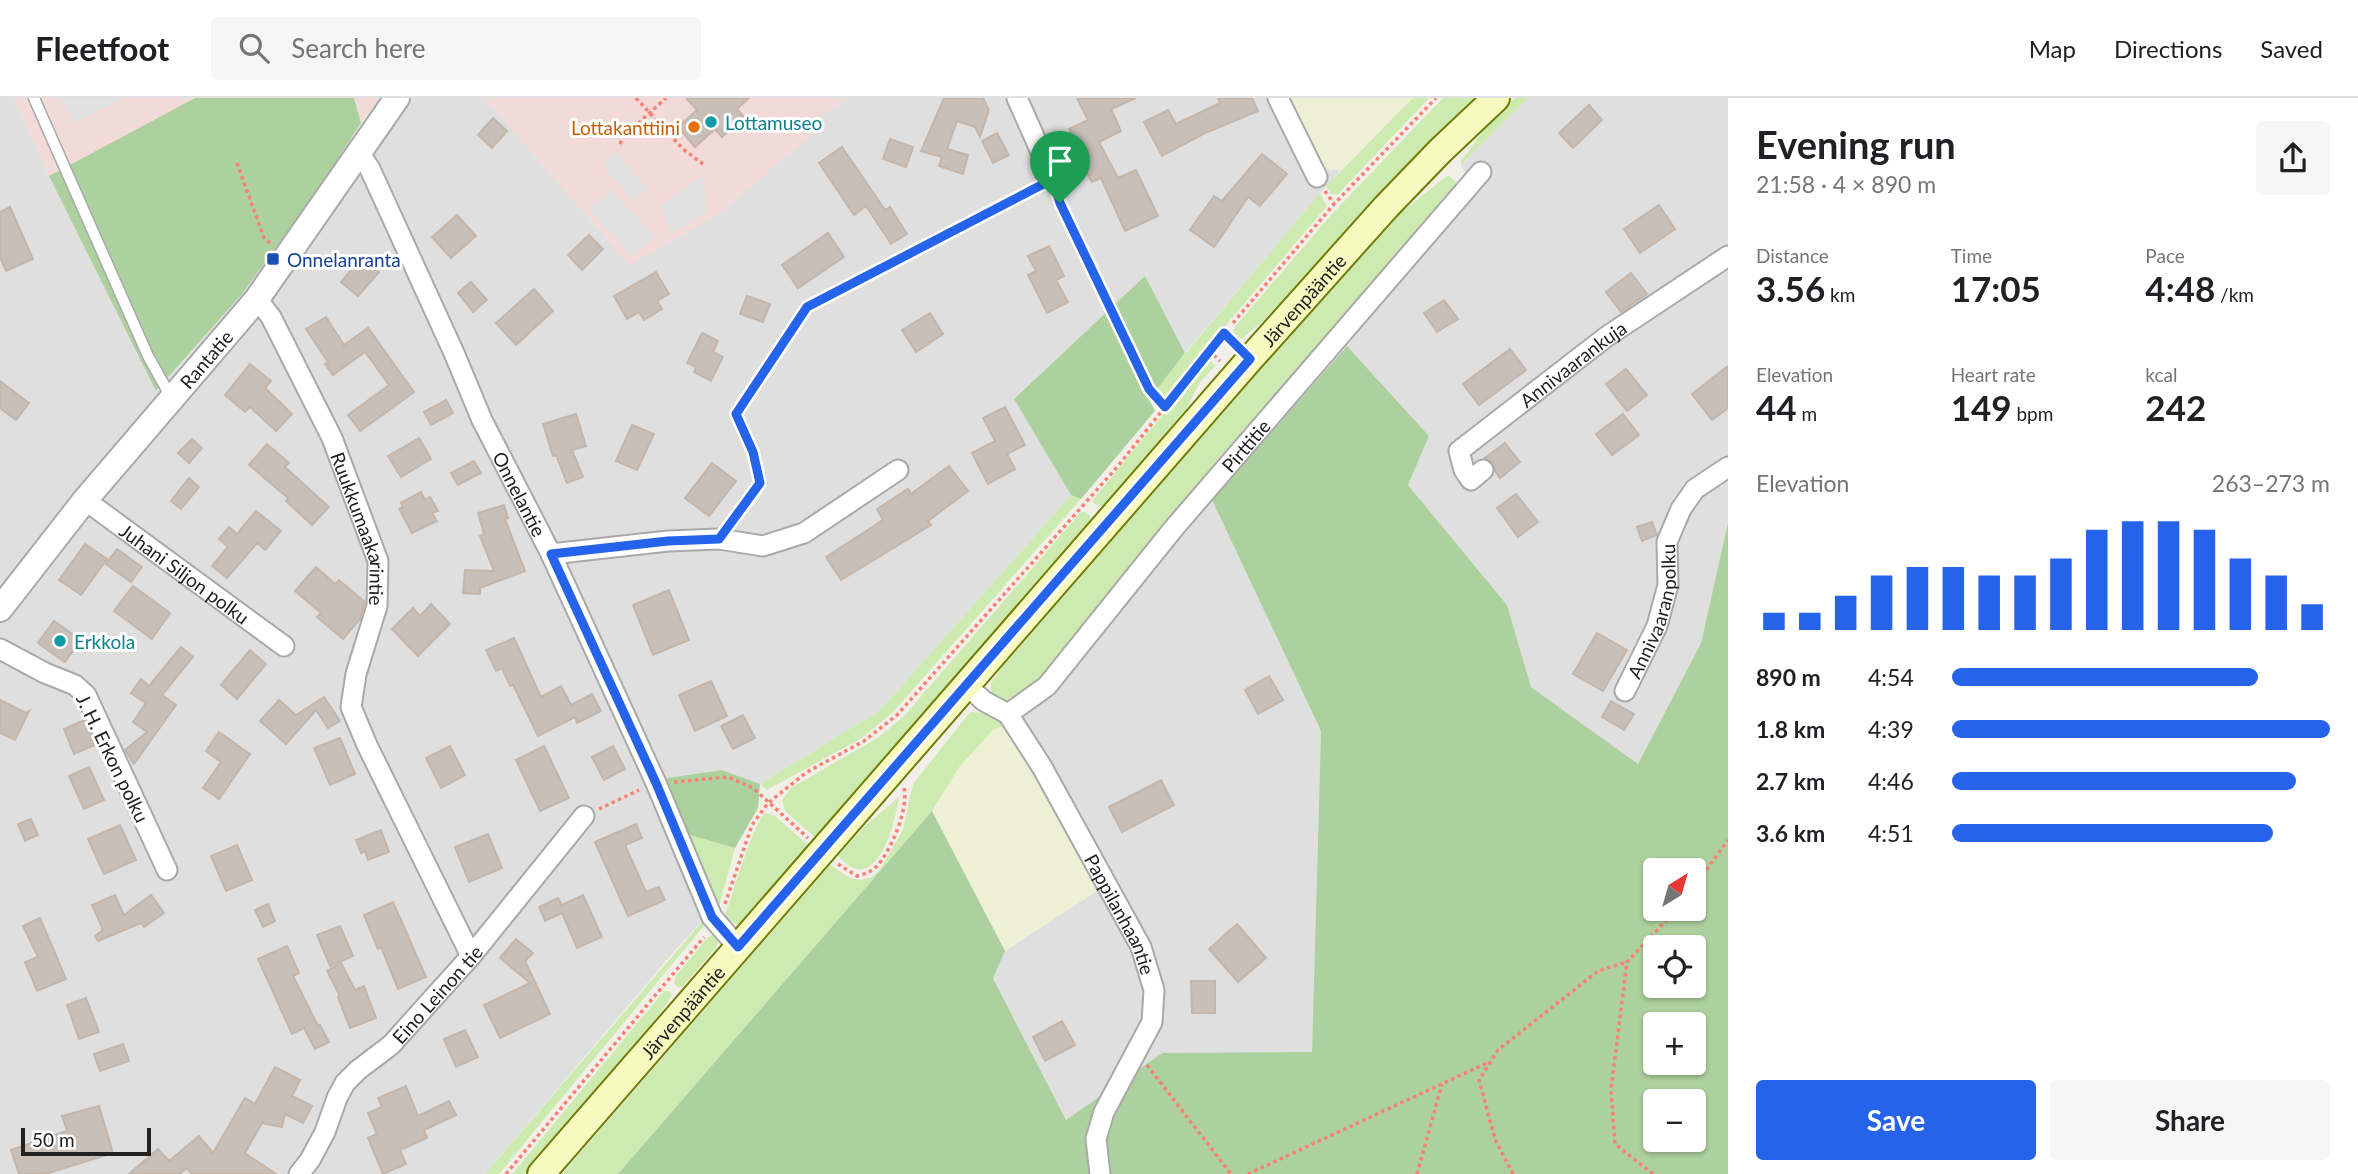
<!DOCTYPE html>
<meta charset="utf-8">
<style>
:root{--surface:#fff;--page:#f6f6f6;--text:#202124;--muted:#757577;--line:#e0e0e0;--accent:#2563eb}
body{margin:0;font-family:Lato,sans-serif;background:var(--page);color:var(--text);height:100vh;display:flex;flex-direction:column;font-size:26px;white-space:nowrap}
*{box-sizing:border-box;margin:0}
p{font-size:23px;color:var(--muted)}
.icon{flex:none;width:38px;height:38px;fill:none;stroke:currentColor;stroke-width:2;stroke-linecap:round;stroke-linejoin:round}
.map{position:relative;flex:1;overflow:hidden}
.side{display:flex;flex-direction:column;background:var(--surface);width:630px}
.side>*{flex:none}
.needle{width:46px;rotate:37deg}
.buttons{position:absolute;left:1643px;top:760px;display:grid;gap:14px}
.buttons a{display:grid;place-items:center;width:63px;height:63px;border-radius:7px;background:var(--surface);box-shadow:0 2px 5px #0004;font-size:35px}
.scale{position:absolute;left:21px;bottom:18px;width:130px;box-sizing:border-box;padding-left:7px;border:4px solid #222;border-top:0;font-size:19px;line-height:24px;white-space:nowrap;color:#222;-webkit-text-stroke:5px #fff;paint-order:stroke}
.pin{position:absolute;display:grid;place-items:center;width:60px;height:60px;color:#fff;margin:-72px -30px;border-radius:50% 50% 50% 0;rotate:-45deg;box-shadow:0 0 7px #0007}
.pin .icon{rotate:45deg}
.round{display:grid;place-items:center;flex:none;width:74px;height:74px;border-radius:7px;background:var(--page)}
.overview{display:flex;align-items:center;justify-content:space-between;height:119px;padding:0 28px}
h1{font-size:38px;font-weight:700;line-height:52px}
.metrics{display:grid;grid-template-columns:repeat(3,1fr);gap:10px;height:119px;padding:7px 28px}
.metrics div{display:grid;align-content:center}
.metrics b{font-size:35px;font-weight:700}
.metrics small{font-size:19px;font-weight:400}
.metrics p{font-size:19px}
.chart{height:196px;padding:14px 28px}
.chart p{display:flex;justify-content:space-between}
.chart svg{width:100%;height:126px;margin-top:7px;stroke:var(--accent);stroke-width:6}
.cta{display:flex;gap:14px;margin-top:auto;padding:14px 28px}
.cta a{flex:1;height:80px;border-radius:7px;background:var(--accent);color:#fff;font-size:28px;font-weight:700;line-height:80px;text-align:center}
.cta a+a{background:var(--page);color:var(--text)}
ul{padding:0 28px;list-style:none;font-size:23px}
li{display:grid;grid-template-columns:112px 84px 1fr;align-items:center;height:52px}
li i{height:18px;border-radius:9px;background:var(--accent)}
header{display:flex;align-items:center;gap:42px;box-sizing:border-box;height:98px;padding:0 35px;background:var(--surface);border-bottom:2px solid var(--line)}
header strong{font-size:33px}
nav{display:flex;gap:38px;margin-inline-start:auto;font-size:24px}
.search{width:490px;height:63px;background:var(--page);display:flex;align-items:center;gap:18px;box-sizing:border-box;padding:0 24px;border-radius:7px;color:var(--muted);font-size:26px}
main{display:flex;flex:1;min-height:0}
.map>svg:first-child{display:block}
.residential{fill:#e0dfdf}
.commercial{fill:#f2dad9}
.farmland{fill:#eef0d5}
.grass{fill:#cdebb0}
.forest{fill:#add19e;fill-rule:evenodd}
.parking{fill:#e2e2e2}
.building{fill:#c7bfb8;stroke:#c4b6ab;stroke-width:2}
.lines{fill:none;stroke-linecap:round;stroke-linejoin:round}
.service-casing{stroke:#a9a9a9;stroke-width:13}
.minor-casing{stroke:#a9a9a9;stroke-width:23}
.tertiary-casing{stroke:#a9a9a9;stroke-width:28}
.secondary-casing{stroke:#707d05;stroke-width:30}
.path{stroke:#fa8072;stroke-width:3.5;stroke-dasharray:3.5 3.5;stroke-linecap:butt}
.service{stroke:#fff;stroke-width:10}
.minor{stroke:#fff;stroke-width:19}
.tertiary{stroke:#fff;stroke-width:24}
.secondary{stroke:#f7fabf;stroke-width:26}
.route-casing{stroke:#fff;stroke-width:14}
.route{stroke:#2563eb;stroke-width:9}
.culture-dot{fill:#0f9aa8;stroke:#fff;stroke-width:2.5}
.food-dot{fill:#e8710a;stroke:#fff;stroke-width:2.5}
.transit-dot{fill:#1a4fb4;stroke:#fff;stroke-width:2.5}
.labels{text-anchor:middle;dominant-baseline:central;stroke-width:6;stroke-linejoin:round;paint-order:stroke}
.culture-label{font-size:19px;fill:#0d838f;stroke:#fff;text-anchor:start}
.food-label{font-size:19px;fill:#c56008;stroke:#fff;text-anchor:end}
.transit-label{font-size:19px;fill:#164399;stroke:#fff;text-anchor:start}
.street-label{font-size:19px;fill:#222;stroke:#fff}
</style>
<header>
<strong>Fleetfoot</strong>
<div class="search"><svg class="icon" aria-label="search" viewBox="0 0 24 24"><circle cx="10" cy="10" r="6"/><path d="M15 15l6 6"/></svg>Search here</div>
<nav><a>Map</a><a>Directions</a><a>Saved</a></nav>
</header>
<main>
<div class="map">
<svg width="1728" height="1076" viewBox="0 0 1728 1076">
<rect width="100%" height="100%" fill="#f2efe9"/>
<g class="residential">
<polygon points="0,0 14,0 49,78 157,293 242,196 380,0 485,0 630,167 815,33 823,16 848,0 1289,0 1330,72 1341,71 1185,255 1145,179 1014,300 1071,397 879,613 760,686 722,672 661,681 690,737 716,808 678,849 485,1076 0,1076"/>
<polygon points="1528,0 1728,0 1728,425 1701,545 1638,666 1531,589 1507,507 1408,387 1429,338 1347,248 1473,92 1461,67"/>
<polygon points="1212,402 1321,633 1312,955 1162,955 1066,1022 993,879 1005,853 1096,793 1058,719 1017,649 1003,630 1053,594"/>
</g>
<g class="commercial">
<polygon points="14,0 195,0 49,78"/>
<polygon points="354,0 380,0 361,25"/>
<polygon points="485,0 848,0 823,16 816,33 721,115 630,167"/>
</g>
<g class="farmland">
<polygon points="1289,0 1413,0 1341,71 1330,72 1317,64"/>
<polygon points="1003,630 1017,649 1058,719 1097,793 1005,853 932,714 960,668 993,632"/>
</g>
<g class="grass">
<polygon points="1413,0 1429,0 1337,97 1331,96 1326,88"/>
<polygon points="1443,0 1475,0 1399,75 1273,214 1243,240 1240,241 1233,234 1234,230 1331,117"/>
<polygon points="1515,0 1528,0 1461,67 1461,63 1489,25"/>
<polygon points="1448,77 1456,84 1457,88 1032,594 1011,607 997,603 991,595 991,585 1003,568 1354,164 1397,118"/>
<polygon points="1320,95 1327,108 1164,300 1154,293"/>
<polygon points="1209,260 1215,268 1200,284 1186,311 1104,409 1094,406 1093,402"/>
<polygon points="1071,397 1081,401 893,614 862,640 767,692 760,686 879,613"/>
<polygon points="1081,414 1086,414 1090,418 1090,424 862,689 816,740 785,713 782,702 791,690 879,639 904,618"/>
<polygon points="970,614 993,616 1008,626 993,632 960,668 932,713 618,1076 562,1076 830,767 850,780 861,782 872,779 881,770 903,732 913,686"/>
<path d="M899,699C897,717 881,785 851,769C846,767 842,761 838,758L864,729Z"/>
<path d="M765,715L775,718L809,748L746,823L738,827L724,820C733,797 751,730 765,715Z"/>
<polygon points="690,737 735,750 719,808 716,808"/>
<polygon points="707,818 707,824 508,1065 499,1076 485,1076"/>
<polygon points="715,836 718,845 715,851 682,889 677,889 674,884 676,878 708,839"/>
<polygon points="664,893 669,893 672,897 640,945 525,1076 512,1076"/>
</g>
<g class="forest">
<polygon points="195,0 354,0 361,25 320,88 242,196 156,293 49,78"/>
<polygon points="1145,178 1185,255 1149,301 1155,313 1081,401 1071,397 1014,301"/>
<path d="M1347,248L1429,338L1408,387L1507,507L1531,589L1638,666L1701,545L1728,425V1076H618L932,713L1005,853L993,880L1066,1022L1162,955L1312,954L1321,633L1212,402ZM1656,772H1694V810H1656ZM1656,849H1694V887H1656ZM1656,926H1694V964H1656ZM1656,1003H1694V1041H1656Z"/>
<polygon points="722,672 760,686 758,710 735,750 690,737 660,681"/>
</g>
<g class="parking">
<polygon points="61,0 126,0 73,25"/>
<polygon points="616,54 648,91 633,103 602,66"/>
<polygon points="702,78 708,113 670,136 661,107"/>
<polygon points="612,92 654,139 632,159 589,111"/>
</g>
<g class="building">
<polygon points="686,0 749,0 737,11 744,19 722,39 715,31 695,49 678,29 697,12"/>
<polygon points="944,0 983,0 989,12 980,39 975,29 957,23 947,51 968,57 963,76 939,68 942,59 921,53"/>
<polygon points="1077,0 1136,0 1111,11 1121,33 1099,44 1118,80 1136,72 1158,118 1125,133 1101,80 1092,84 1083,69 1087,67 1069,31 1088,22"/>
<polygon points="1218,0 1252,0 1258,13 1203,36 1162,58 1144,24 1168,12 1176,26 1220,5"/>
<polygon points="1589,7 1602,22 1573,50 1559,35"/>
<polygon points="493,20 507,33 492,50 478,37"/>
<polygon points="997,35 1009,57 993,65 982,43"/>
<polygon points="890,41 913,49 906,69 883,61"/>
<polygon points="842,49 885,112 890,109 907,136 891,146 866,108 854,117 819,65"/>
<polygon points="1262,56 1287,76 1260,108 1248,99 1214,149 1190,132 1214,98 1222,103"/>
<polygon points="1659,107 1675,131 1640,155 1624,131"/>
<polygon points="10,109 33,161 6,173 0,159 0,114"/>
<polygon points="457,117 476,138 451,160 432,139"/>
<polygon points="828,135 844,159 798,190 782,167"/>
<polygon points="589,137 603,151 582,172 568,157"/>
<polygon points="1049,148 1064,178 1056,182 1068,204 1047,215 1028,177 1036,173 1028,158"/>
<polygon points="362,159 379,174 358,198 341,184"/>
<polygon points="656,174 669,196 657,203 662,211 644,222 639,214 627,221 614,198"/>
<polygon points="1631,175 1647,196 1621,214 1606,194"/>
<polygon points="471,184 487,202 473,214 458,195"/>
<polygon points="534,191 553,213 516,247 496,225"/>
<polygon points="747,198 770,206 763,224 740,216"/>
<polygon points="1444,202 1458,221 1437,234 1424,215"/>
<polygon points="930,215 943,236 916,254 902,232"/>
<polygon points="326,219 344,247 368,230 414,294 360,333 348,317 389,287 365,254 333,277 325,266 328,264 306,231"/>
<polygon points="702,235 718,243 713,254 723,259 711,283 694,274 696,269 687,265"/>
<polygon points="1510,251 1526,272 1479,307 1463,286"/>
<polygon points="250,266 271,283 265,290 292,316 276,333 250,309 245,314 225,297"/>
<polygon points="1728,268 1728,310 1712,322 1692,296"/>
<polygon points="1626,271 1647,297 1627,313 1606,286"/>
<polygon points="0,283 29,305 16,322 0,310"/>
<polygon points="446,302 453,315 431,327 424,314"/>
<polygon points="1005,309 1025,347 1007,356 1015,371 988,386 972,355 995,343 983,320"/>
<polygon points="576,316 586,348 572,352 583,379 567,385 556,357 553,358 543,326"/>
<polygon points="1623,316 1639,337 1612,357 1596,336"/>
<polygon points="632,327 654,336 637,372 616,363"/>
<polygon points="419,340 431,361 401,379 388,358"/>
<polygon points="192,341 202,350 189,365 178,355"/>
<polygon points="1505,345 1520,364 1500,380 1495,373 1493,365 1485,360"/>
<polygon points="267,346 289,365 285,369 329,409 312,427 286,403 288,400 249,367"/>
<polygon points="474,363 481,375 458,387 451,375"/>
<polygon points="712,365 736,383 709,418 685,400"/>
<polygon points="949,368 968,393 928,423 931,427 841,482 826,459 883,422 877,411 908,391 911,396"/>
<polygon points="189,380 199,389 181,411 171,403"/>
<polygon points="421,394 425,402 430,399 438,413 432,415 437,423 412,435 399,411 403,409 401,405"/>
<polygon points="1516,396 1538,424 1518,439 1497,410"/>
<polygon points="504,407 508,420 505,421 525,473 480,490 480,496 463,495 465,472 494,473 480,438 484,436 478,415"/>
<polygon points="256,413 281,433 265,452 257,445 227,480 212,468 228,449 219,441 229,429 237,436"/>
<polygon points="1652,424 1657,437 1642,443 1637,429"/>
<polygon points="85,446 107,461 81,497 59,482"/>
<polygon points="117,451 142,469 131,484 106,466"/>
<polygon points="316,469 335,486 339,482 365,504 360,521 343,541 317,519 321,515 295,493"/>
<polygon points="133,488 170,515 152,541 114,513"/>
<polygon points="669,492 689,542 653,557 633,507"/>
<polygon points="431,506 450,526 418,558 392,531 413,510 420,518"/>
<polygon points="54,523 81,542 65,564 38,545"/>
<polygon points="1597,535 1627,552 1603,593 1573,576"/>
<polygon points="514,540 541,599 561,588 571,607 592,596 601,613 577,625 575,619 538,638 513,587 510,588 502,570 496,573 486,552"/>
<polygon points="181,549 193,559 162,597 176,607 134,666 125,652 147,634 133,624 146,605 131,595 141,581 149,588"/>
<polygon points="250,552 266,566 237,601 221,587"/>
<polygon points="1269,578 1283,602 1258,616 1245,592"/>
<polygon points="711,583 727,618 695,633 679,597"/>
<polygon points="324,599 340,623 328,630 316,612 286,646 260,623 279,602 296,617"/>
<polygon points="0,602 26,615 29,613 15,642 0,635"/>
<polygon points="1611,603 1634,616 1624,632 1602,619"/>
<polygon points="743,617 755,640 733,651 721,628"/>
<polygon points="84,622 95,647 74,656 64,631"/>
<polygon points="219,634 250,656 219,701 203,690 221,664 206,653"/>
<polygon points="340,640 355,676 330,687 314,650"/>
<polygon points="450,648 465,677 441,690 426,660"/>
<polygon points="544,648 569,700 540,713 516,662"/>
<polygon points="613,648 625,671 604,682 592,659"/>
<polygon points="89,669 104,702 84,711 69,678"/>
<polygon points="1161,682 1174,707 1122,734 1109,709"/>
<polygon points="31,721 38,737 25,743 18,726"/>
<polygon points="636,726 642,740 625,747 646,794 659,789 665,802 628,818 595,744"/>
<polygon points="120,727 136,762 104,776 88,741"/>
<polygon points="381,732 389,754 368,762 365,753 361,755 356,742"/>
<polygon points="488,736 502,770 469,784 455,749"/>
<polygon points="237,747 252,782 226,793 211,758"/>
<polygon points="115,797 124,817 151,797 164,815 144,829 141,825 98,843 95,838 103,832 92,807"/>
<polygon points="583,797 602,839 577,850 562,815 545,823 539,809 558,800 562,807"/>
<polygon points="393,804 426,879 398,891 381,849 378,851 364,817"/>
<polygon points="268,806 275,823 263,829 255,812"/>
<polygon points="40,820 66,881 37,893 25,864 38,859 23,828"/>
<polygon points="1237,826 1266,860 1238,884 1209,851"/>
<polygon points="340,828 353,858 330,868 317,837"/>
<polygon points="516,841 533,855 525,863 550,916 500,940 484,907 530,885 500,860"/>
<polygon points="287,848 299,875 293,878 318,928 320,927 329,944 315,951 304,930 292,936 258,861"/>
<polygon points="341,865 355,892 364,888 376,920 350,930 338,899 340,898 327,873"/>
<polygon points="1191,883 1215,883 1215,915 1192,915"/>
<polygon points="86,900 99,934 79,941 67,907"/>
<polygon points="1062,923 1075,947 1045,963 1033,939"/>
<polygon points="465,932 478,959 456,969 444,941"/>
<polygon points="123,946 129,963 100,973 94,956"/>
<polygon points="275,969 300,982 292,998 312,1008 303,1025 285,1016 282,1029 262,1025 245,1055 276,1076 192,1076 186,1070 180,1076 129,1076 158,1051 169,1063 199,1038 213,1055 245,1000 255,1006"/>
<polygon points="406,988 418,1018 449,1003 456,1017 424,1032 427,1040 400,1052 406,1066 383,1076 368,1040 377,1036 368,1015 382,1009 378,1000"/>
<polygon points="99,1008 113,1055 45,1076 19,1076 11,1052 67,1033 62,1018"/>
</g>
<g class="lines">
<g class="service-casing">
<g id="service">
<polyline points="34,0 148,258 172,301"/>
<polyline points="1224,235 1250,261"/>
</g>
</g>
<g class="minor-casing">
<g id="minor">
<polyline points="1017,0 1053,81"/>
<polyline points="1278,0 1317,79"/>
<path id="s1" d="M359,54L370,71L454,255L482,322L551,456L656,685L712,819L738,849"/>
<path id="s2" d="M257,201L271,219L332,340L378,463L377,508L356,576L351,609L367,647L471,858"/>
<path id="s3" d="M1483,372L1471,382L1464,372L1459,353L1606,239L1728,158"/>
<path id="s4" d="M85,402L284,548"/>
<polyline points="551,456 668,443 719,441 763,448 804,435 898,372"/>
<polyline points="0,551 45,575 75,587 86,597 167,772"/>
<path id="s5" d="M967,588L984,603L1008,616L1042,669L1141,849L1154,892L1152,924L1104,1014L1096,1041L1100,1076"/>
<path id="s6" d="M1625,593L1657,528L1668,487L1667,444L1681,411L1695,391L1728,369"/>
<path id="s7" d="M1008,616L1047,588L1174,430L1481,74"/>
<path id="s8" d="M299,1076L310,1062L325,1034L337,1000L345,985L358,972L391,947L471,858L584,718"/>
</g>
</g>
<g class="tertiary-casing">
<g id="tertiary">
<path id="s9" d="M0,511L85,402L257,201L397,0"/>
</g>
</g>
<g class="secondary-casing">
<g id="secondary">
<path id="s10" d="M541,1076L1250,261L1386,109L1440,53L1496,0"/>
</g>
</g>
<g class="path">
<polyline points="636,0 683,51 703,66"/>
<polyline points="620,46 623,39 666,0"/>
<polyline points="237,65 264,140 270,145"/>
<polyline points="1325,93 1334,106"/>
<polyline points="1058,96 1149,291 1165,308"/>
<polyline points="1233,225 1334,106 1436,0"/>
<polyline points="1209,252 1220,263"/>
<polyline points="730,426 760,385 753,354 736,316 807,209 1038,89"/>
<polyline points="674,684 728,679 753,690 808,740"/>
<polyline points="599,711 639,692"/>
<path d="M838,766L857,778C865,776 871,774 877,768C891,753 909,710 904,690"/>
<polyline points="1694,789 1728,742"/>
<polyline points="725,806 752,727 768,705 807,674 864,643 897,617 1118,368 1217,244"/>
<polyline points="1147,967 1231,1076"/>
<polyline points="506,1076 704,839"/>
<polyline points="1248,1076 1489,964"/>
<polyline points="1417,1076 1442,986"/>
<polyline points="1513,1076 1495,1041 1479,982 1498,952 1598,873 1627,864"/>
<polyline points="1653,1076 1615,1046 1611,991 1627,864 1678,810"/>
</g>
<use href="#service" class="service"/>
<use href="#minor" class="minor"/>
<use href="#tertiary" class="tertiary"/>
<use href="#secondary" class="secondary"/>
</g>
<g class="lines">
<g class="route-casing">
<polygon id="route" points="1053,81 1060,105 1149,291 1165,309 1224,235 1250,261 738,849 712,819 656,685 551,456 668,443 719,441 760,385 753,354 736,316 807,209"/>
</g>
<use href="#route" class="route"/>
</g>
<g class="culture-dot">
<circle cx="711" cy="24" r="7"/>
<circle cx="60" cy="543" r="7"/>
</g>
<circle class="food-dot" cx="694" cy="29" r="7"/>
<rect class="transit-dot" x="266" y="154" width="14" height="14" rx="3.5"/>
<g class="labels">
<g class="culture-label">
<text x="725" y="24">Lottamuseo</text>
<text x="74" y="543">Erkkola</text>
</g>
<g class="food-label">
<text x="680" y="29">Lottakanttiini</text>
</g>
<g class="transit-label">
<text x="287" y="161">Onnelanranta</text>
</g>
<g class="street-label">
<text stroke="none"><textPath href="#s10" startOffset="1160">Järvenpääntie</textPath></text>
<text stroke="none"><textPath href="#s9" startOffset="324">Rantatie</textPath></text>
<text stroke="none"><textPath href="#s3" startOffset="191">Annivaarankuja</textPath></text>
<text stroke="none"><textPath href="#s7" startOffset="360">Pirttitie</textPath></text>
<text stroke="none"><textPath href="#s1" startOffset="378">Onnelantie</textPath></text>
<text stroke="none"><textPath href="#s2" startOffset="254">Ruukkumaakarintie</textPath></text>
<text stroke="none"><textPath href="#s4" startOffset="124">Juhani Siljon polku</textPath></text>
<text stroke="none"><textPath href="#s6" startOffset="86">Annivaaranpolku</textPath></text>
<text transform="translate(113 660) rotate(64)">J. H. Erkon polku</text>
<text stroke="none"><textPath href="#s5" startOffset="280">Pappilanhaantie</textPath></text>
<text stroke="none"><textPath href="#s8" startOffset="231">Eino Leinon tie</textPath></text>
<text stroke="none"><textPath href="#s10" startOffset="215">Järvenpääntie</textPath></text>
</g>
</g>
</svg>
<div class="buttons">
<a><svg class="needle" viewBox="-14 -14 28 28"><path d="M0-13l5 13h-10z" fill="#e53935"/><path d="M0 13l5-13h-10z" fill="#757577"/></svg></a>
<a><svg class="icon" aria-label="locate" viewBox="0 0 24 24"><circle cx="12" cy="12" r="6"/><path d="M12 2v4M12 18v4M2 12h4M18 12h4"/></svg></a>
<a>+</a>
<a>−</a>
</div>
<div class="scale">50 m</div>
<div class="pin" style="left:1060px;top:105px;background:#1e9e55"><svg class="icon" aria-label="arrive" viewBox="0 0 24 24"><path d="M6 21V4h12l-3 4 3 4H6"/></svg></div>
</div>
<section class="side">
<div class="overview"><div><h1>Evening run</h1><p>21:58 · 4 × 890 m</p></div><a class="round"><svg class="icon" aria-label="share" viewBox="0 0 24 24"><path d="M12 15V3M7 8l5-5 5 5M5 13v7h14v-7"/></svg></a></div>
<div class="metrics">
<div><p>Distance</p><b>3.56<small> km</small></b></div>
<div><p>Time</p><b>17:05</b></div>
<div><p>Pace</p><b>4:48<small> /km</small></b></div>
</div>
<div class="metrics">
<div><p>Elevation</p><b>44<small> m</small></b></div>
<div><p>Heart rate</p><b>149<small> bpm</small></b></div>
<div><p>kcal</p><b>242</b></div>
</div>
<div class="chart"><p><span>Elevation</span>263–273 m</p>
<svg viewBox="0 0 160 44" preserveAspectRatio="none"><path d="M5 44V38M15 44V38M25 44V32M35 44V25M45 44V22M55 44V22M65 44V25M75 44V25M85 44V19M95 44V9M105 44V6M115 44V6M125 44V9M135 44V19M145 44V25M155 44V35"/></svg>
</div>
<ul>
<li><b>890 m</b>4:54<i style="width:81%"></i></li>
<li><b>1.8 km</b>4:39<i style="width:100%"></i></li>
<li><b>2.7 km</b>4:46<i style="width:91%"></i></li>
<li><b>3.6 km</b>4:51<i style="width:85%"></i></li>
</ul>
<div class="cta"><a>Save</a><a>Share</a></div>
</section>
</main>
